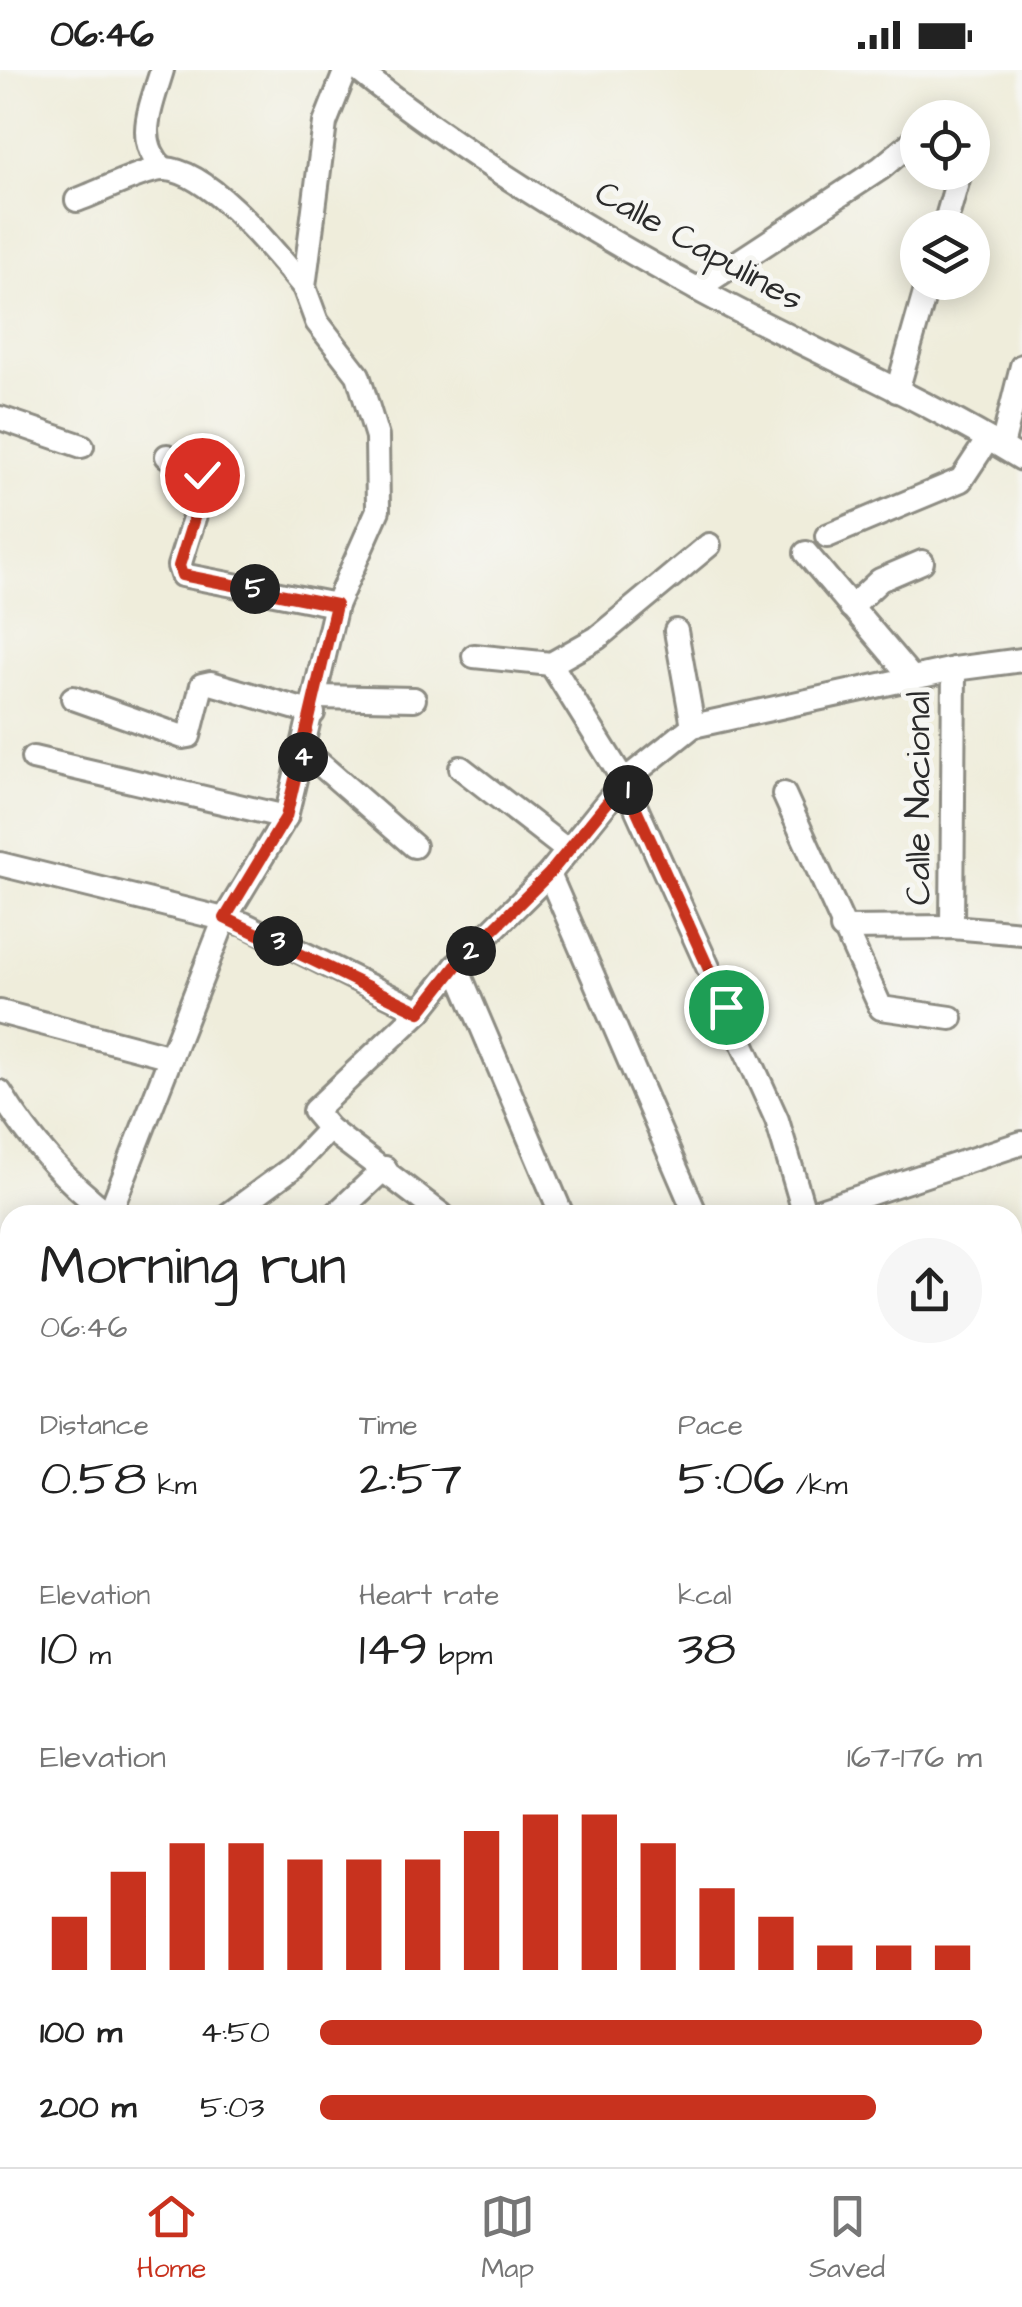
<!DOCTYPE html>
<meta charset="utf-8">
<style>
:root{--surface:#fff;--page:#f6f6f6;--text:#222;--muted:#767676;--line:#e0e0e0;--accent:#c8321e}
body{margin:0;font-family:"Architects Daughter",sans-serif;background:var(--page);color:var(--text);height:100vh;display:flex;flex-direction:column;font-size:38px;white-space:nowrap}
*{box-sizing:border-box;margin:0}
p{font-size:32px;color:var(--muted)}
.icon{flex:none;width:55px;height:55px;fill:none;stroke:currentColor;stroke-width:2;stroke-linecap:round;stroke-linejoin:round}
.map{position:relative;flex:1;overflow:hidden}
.details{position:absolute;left:0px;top:1135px;width:1022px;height:962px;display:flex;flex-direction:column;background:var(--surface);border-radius:30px 30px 0 0;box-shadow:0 5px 25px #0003}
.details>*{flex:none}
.tools{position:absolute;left:900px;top:30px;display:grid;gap:20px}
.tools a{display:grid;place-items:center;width:90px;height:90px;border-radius:50%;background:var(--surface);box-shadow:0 5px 25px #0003;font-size:50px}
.pin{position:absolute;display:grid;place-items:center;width:85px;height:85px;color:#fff;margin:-42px;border:5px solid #fff;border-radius:50%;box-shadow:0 2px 10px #0007}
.km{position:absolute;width:50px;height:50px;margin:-25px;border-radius:50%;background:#222;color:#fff;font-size:28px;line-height:50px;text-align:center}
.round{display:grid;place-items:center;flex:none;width:105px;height:105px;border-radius:52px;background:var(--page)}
.overview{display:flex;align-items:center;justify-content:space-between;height:170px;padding:0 40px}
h1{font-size:55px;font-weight:600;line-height:75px}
.metrics{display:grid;grid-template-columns:repeat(3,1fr);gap:15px;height:170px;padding:10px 40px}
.metrics div{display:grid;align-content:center}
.metrics b{font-size:50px;font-weight:600}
.metrics small{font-size:28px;font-weight:400}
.metrics p{font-size:28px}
.chart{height:280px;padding:20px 40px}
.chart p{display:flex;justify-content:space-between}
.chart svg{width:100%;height:180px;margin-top:10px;stroke:var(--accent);stroke-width:6}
ul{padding:0 40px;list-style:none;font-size:32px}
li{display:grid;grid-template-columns:160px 120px 1fr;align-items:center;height:75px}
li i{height:25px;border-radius:12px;background:var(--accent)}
.status{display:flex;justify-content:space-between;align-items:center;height:70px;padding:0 50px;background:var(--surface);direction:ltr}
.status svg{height:28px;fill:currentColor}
.menu{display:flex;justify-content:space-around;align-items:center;height:140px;border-top:2px solid var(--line);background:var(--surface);font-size:28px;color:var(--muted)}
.menu a{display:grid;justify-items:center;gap:5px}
.menu .current{color:var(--accent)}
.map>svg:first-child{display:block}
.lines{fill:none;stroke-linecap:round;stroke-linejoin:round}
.river{stroke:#3fadbc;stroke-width:28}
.minor-casing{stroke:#8d8c83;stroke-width:28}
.major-casing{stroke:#8d8c83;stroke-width:32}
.minor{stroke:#fff;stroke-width:22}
.major{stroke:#fff;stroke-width:28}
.route-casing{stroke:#fff;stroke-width:20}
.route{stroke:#c8321e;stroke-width:12}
.labels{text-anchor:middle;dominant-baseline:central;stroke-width:10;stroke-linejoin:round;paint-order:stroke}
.street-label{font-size:35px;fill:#2b2b2b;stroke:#f6f6f2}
</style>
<div class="status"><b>06:46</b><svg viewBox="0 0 49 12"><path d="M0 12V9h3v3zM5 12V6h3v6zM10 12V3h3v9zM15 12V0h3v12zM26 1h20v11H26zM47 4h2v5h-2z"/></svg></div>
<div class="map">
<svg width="1022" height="2097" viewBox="0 0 1022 2097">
<rect width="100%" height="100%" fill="#f6f6f2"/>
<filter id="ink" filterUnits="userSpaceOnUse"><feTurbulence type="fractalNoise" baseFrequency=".01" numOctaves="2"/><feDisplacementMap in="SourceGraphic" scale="20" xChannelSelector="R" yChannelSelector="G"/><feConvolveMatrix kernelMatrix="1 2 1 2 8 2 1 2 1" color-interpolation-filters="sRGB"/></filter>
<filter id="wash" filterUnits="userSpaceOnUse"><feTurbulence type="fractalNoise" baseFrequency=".0048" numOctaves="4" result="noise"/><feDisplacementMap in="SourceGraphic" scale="40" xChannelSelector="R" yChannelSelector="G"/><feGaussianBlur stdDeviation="2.25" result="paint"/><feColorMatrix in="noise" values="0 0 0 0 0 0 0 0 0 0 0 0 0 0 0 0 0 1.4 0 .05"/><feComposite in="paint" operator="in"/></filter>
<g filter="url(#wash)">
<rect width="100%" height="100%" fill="#efeddb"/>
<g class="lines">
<g class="river">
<polyline points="243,2088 243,2097"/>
<polyline points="648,2088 648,2097"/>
<polyline points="883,2097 889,2088"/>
</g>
</g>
</g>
<g filter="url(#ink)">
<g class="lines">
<g class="minor-casing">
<g id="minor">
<path d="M162,0C152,35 133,71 164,99"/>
<path d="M358,0C464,85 578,154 697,219C804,277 918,325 1022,389"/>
<path d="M77,130C98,123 145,98 165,99C211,101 276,184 304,217"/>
<polyline points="944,158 960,102"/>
<polyline points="697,219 881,98 918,67"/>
<polyline points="897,321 928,212"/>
<polyline points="0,348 82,376"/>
<polyline points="1002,376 1022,296"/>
<polyline points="167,386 202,405 205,413 179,496 182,505 336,535"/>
<polyline points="827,466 961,410 988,369"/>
<polyline points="806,483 912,608"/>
<polyline points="851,537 880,510 922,492"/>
<polyline points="676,561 693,656"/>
<polyline points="474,586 551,594 597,568 709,475"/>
<polyline points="551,594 624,711 777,1050 805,1145"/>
<polyline points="316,627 414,629"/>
<polyline points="73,628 183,667 189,666 202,615 211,613 313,643"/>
<polyline points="304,680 414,776"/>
<polyline points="33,688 286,747"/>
<polyline points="461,698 568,781"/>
<polyline points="784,724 881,938 951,948"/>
<polyline points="0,794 244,854 420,941"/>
<polyline points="549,804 696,1145"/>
<polyline points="952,857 954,599"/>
<polyline points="842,858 952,857 1022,863"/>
<polyline points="456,896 562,1145"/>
<polyline points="0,942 171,987"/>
<path d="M0,1022C29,1069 64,1111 109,1144"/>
<polyline points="109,1145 225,848 286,747 336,535 378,440 377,367 358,305 317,252 304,217 325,53 346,0"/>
<polyline points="228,1145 292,1098 329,1059"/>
<polyline points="335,1145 385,1098"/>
<polyline points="442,1145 329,1059 314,1041 420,941 456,896 549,804 624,711 693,656 954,599 1022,590"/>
<polyline points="805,1145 1022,1073"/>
<polyline points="0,1209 4,1214"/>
<polyline points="1012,1210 1022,1204"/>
<polyline points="1012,1275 1022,1271"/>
<polyline points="0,1311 10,1310"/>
<polyline points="1012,1344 1022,1332"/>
<polyline points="0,1417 10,1408"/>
<polyline points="1012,1483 1022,1504"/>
<polyline points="0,1628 10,1626"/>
<polyline points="1012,1838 1022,1850"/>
<polyline points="0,1962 10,1959"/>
<polyline points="69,2088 70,2097"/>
<polyline points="513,2088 517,2097"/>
<polyline points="355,2097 357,2088"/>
</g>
</g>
<g class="major-casing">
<g id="major">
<polyline points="1012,1959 1022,1925"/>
<polyline points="963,2097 967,2088"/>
</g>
</g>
<use href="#minor" class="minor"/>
<use href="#major" class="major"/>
</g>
</g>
<g class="lines" filter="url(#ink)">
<g class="route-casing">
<polyline id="route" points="202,405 205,413 179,496 182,505 336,535 286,747 225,848 420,942 456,896 549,804 624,712 726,937"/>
</g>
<use href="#route" class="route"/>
</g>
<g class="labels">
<g class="street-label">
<text transform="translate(699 176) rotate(29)">Calle Capulines</text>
<text transform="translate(918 728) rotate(-90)">Calle Nacional</text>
</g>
</g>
</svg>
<div class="tools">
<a><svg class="icon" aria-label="locate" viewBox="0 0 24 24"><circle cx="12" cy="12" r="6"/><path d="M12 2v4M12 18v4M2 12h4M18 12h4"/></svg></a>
<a><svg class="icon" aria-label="layers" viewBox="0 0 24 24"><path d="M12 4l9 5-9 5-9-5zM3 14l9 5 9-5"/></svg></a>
</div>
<div class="pin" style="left:726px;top:937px;background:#1e9e55"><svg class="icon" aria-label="arrive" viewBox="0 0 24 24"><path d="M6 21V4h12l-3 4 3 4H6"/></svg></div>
<div class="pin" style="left:202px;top:405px;background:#d93025"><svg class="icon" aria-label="check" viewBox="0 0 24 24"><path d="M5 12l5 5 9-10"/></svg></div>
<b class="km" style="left:628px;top:720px">1</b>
<b class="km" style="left:471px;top:881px">2</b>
<b class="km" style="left:278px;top:871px">3</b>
<b class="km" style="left:303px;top:687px">4</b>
<b class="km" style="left:255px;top:519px">5</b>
<section class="details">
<div class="overview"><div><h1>Morning run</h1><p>06:46</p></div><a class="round"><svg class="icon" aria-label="share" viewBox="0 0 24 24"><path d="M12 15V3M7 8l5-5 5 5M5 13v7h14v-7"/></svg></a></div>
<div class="metrics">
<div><p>Distance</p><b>0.58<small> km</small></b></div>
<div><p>Time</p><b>2:57</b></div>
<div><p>Pace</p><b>5:06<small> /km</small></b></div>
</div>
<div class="metrics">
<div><p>Elevation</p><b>10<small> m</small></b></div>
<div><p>Heart rate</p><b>149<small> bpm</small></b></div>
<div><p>kcal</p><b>38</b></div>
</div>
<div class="chart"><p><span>Elevation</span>167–176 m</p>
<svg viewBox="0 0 160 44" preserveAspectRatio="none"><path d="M5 44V31M15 44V20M25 44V13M35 44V13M45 44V17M55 44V17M65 44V17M75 44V10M85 44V6M95 44V6M105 44V13M115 44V24M125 44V31M135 44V38M145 44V38M155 44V38"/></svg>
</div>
<ul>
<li><b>100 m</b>4:50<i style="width:100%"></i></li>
<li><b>200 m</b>5:03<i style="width:84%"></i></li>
</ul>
</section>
</div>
<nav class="menu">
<a class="current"><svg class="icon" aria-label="home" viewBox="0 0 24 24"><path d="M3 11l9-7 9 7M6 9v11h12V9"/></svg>Home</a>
<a><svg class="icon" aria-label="map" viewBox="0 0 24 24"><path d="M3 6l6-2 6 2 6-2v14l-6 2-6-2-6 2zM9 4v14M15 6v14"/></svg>Map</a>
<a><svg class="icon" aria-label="saved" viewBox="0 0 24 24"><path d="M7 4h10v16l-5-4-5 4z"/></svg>Saved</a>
</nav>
